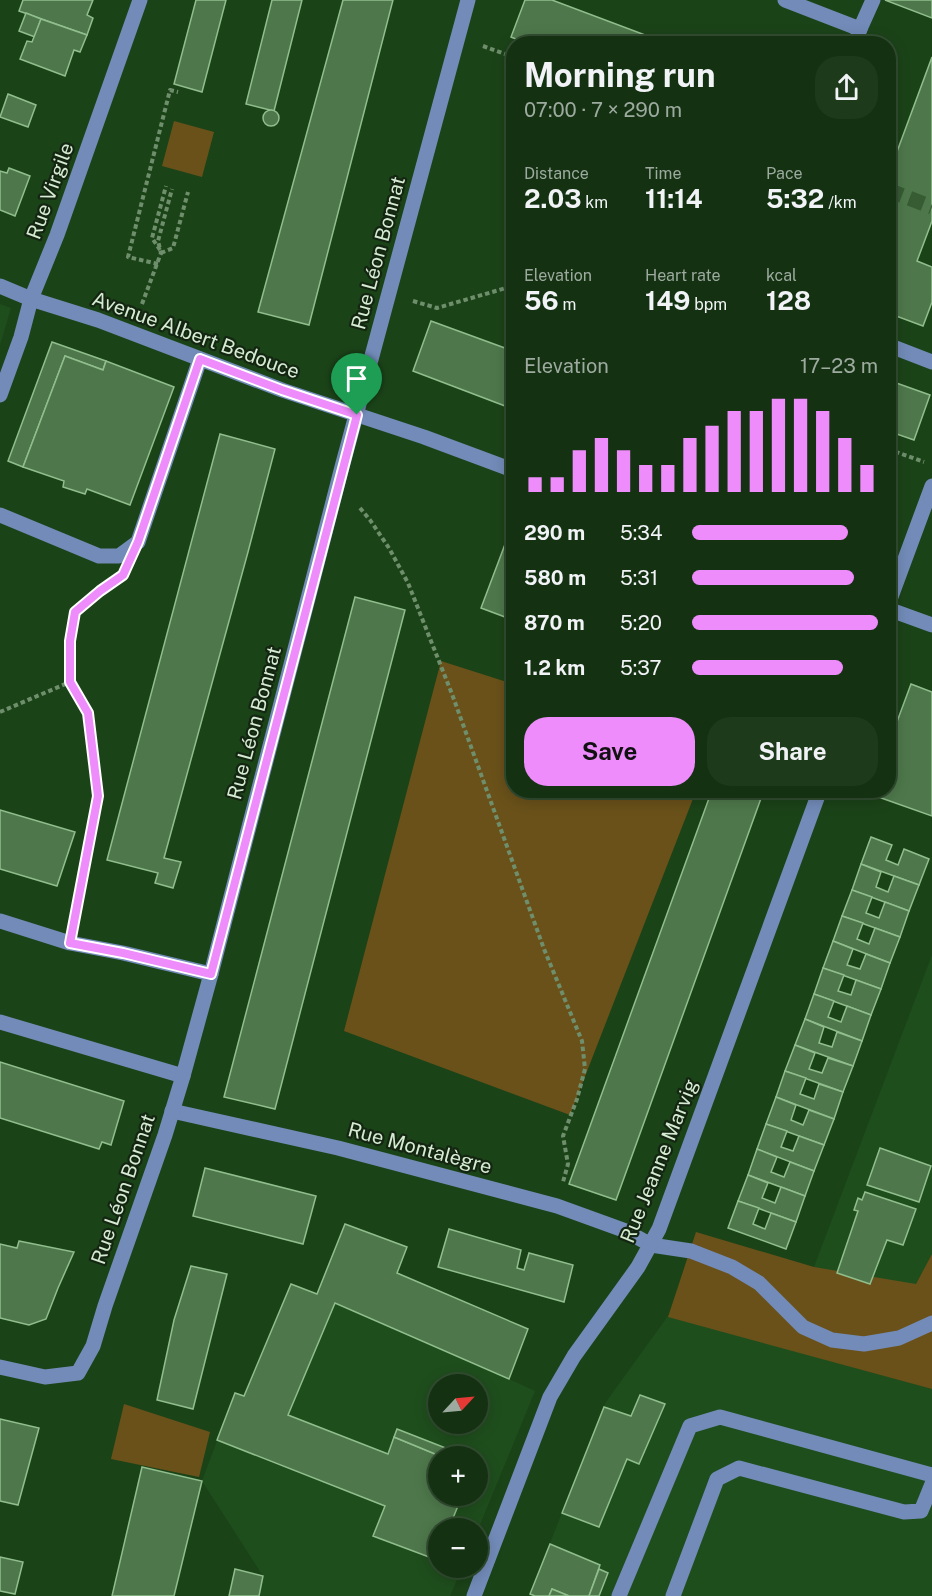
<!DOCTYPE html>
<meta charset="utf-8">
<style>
:root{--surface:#143212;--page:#1d3a1b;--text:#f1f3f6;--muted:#9daa9f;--line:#334d32;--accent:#ed8cfa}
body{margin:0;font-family:"Public Sans",sans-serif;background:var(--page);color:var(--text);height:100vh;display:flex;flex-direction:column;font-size:22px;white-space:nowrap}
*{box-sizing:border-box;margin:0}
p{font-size:20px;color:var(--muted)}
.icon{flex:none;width:33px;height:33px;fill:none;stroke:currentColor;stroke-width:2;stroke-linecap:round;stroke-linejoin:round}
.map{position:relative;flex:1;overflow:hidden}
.panel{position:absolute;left:506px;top:36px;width:390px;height:762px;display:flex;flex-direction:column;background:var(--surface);border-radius:24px;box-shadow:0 3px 15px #0003,0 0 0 2px var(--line)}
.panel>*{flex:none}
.needle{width:39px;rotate:64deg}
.buttons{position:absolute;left:428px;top:1374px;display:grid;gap:12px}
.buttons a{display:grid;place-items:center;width:60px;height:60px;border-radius:50%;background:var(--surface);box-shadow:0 3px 15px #0003,0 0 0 2px var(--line);font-size:30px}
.pin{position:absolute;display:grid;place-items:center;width:51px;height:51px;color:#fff;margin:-62px -26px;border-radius:50% 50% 50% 0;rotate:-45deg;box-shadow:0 0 6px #0007}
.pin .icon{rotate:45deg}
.round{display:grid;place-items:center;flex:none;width:63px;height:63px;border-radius:24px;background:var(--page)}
.overview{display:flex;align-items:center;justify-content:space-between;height:102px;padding:0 18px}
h1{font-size:33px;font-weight:700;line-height:45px}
.metrics{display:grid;grid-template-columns:repeat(3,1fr);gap:9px;height:102px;padding:6px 18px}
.metrics div{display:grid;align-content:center}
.metrics b{font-size:26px;font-weight:700}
.metrics small{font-size:16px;font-weight:400}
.metrics p{font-size:16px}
.chart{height:168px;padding:12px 18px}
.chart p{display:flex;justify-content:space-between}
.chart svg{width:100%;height:108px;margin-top:6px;stroke:var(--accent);stroke-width:6}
.cta{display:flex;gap:12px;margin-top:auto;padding:12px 18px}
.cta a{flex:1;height:69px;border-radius:24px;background:var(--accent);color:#111;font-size:24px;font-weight:700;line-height:69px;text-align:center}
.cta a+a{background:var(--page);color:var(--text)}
ul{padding:0 18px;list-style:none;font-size:20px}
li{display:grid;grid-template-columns:96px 72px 1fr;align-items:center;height:45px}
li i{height:15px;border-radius:8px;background:var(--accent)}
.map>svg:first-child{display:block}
.built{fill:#1f4e1d;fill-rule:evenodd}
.green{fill:#6a511a}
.building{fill:#4e784b;stroke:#91be8d;stroke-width:1.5}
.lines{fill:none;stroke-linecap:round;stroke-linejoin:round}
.minor-tunnel{stroke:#375c34;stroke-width:15;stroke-dasharray:15 8;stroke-linecap:butt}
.path{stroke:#6f8f6c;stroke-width:4;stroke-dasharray:4.5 3;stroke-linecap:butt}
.minor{stroke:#728bb8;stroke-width:15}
.route-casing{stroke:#fff;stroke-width:12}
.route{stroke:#ed8cfa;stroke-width:8}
.labels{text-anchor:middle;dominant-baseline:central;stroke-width:4.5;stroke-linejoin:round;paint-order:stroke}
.street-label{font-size:20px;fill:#d5ecd2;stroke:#142512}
</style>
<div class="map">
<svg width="932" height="1596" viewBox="0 0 932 1596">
<rect width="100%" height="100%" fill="#1b4318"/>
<g class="built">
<polygon points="0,304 11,308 0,345"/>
<polygon points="932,955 932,1254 916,1284 870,1284 814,1267"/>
<path d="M345,1224L407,1247L398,1273L528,1329L509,1379L535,1391L477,1532V1528H438V1568H462L450,1596H259L263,1576L202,1481L235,1393L244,1396L317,1294ZM438,1384H477V1424H438ZM438,1456H477V1496H438Z"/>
<polygon points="668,1316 932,1389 932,1596 529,1596 606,1402"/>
</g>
<g class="green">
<polygon points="174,121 214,132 202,177 162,166"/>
<polygon points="441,661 513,684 513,790 696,791 570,1115 344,1031"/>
<polygon points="696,1232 814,1267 916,1284 932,1254 932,1389 668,1317"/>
<polygon points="124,1404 210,1432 199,1477 111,1459"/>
</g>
<g class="building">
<polygon points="23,0 93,0 87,15 93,18 87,35 19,11"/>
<polygon points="196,0 226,0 202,92 174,84"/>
<polygon points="272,0 302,0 274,111 246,104"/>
<polygon points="343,0 393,0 309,325 258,312"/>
<polygon points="525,0 552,0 669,44 528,44 511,37"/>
<polygon points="885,0 932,0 932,18"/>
<polygon points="26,13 41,19 35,37 19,31"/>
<polygon points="41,19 87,35 80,52 74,50 65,76 20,59 27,41 32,42"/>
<polygon points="932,57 932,221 917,261 932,267 932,302 923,326 888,313 888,176"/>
<polygon points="8,94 36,105 28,127 0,117"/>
<circle cx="271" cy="118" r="8"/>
<polygon points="9,168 30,176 15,216 0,210 0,171 7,173"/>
<polygon points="431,321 513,351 513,409 413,371"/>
<polygon points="52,342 106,361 103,370 65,356 23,467 8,461"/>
<polygon points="65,356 103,370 106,361 174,387 130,505 87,489 85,494 63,487 64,481 23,467"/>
<polygon points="888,380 930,395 914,440 888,431"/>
<polygon points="220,434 275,449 248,552 164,858 181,862 173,888 155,883 158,873 107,860"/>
<polygon points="510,531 513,532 513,620 481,608"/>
<polygon points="355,597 405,610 275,1109 224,1097"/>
<polygon points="911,684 932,692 932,816 870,794 872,790 888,790 888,746"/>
<polygon points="712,790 764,790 616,1200 569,1184"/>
<polygon points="0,810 75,832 57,886 0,869"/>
<polygon points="871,837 892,845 886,860 898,865 904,849 929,859 919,885 861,864"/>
<polygon points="861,864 881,872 876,887 888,892 894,876 919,885 909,911 852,890"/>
<polygon points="852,890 872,897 866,913 879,918 885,902 909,911 900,937 842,916"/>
<polygon points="842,916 863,923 857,939 869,944 875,928 900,937 890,963 833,941"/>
<polygon points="833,941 853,949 847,965 860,969 866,954 890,963 881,989 823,968"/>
<polygon points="823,968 844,975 838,991 851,995 856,980 881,989 871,1015 814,994"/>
<polygon points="814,994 834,1001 828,1017 841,1022 847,1006 871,1015 862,1041 805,1019"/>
<polygon points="805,1019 824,1027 819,1043 832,1047 837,1032 862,1041 853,1066 795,1045"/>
<polygon points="795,1045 815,1053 809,1069 822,1073 828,1058 853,1066 843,1092 785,1071"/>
<polygon points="0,1062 124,1101 111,1145 102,1142 99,1149 0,1118"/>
<polygon points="785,1071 806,1078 800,1094 814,1099 819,1084 843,1092 834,1119 776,1097"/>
<polygon points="776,1097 796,1105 791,1120 803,1125 809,1110 834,1119 824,1145 766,1124"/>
<polygon points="766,1124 787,1131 781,1147 793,1151 799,1136 824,1145 814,1171 757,1149"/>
<polygon points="880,1148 931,1166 919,1202 867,1185"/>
<polygon points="757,1149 777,1157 771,1172 784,1177 790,1162 814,1171 805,1196 748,1175"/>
<polygon points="205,1168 316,1196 303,1244 193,1216"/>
<polygon points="748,1175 768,1183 762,1198 775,1203 781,1187 805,1196 796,1222 738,1201"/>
<polygon points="865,1192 916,1209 903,1245 887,1240 870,1284 837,1273 858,1211 854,1210 858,1198 862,1200"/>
<polygon points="738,1201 759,1208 753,1224 765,1229 771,1213 796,1222 786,1249 728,1228"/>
<polygon points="345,1224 407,1247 397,1273 528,1329 509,1379 335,1303 288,1415 388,1454 394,1437 440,1456 438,1456 438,1496 462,1496 449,1528 438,1528 438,1556 437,1560 373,1536 385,1506 217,1440 235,1393 244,1396 291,1284 317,1294"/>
<polygon points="449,1229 521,1250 517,1268 524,1270 529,1253 573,1265 564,1302 438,1267"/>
<polygon points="19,1241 74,1252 58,1288 46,1319 29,1325 0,1318 0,1244 17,1248"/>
<polygon points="191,1266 227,1274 193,1409 157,1400 174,1320"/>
<polygon points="640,1395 665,1404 639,1464 627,1459 599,1527 562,1513 604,1407 631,1416"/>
<polygon points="0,1419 39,1428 18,1505 0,1501"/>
<polygon points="397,1429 466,1456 440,1456 394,1437"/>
<polygon points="142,1467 202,1481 174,1596 112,1596"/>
<polygon points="550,1544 600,1565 589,1596 569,1596 552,1589 549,1596 535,1596 530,1594"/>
<polygon points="0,1557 23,1562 15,1594 0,1591"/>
<polygon points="235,1569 263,1576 259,1596 229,1596"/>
<polygon points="599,1569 608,1573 599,1596 589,1596"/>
<polygon points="552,1589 569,1596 549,1596"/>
</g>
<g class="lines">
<polyline class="minor-tunnel" points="888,190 932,207"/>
<g class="path">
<polyline points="483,46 513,57"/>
<polyline points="513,207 508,230 513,256"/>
<polyline points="160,250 152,238 166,186"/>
<polyline points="161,253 173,248 188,192"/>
<polyline points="158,264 128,257 170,90 178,92"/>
<polyline points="413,301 437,308 513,286"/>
<polyline points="142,304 161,253 158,241 172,189"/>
<polyline points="888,449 924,462"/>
<polyline points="360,508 370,520 389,548 408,583 452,694 544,949 582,1041 585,1069 577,1099 563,1136 568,1164 563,1182"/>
<polyline points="0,712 70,682"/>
<polyline points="75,918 97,796 88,713 70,682 70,641 75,612 112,582"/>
</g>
<g class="minor">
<polyline points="785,0 860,29 855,44"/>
<polyline points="860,29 873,0"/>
<polyline points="0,286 31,299 98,320 282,390 424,437 513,470"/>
<polyline points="888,345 932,362"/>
<polyline points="0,395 21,337 31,299 57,235 140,0"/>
<polyline points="0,515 99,556 119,556 138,542 200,359"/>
<polyline points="888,605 932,486"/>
<polyline points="888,609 932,625"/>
<polyline points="0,921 70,943 123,953 211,974"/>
<polyline points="0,1022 183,1076"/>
<polyline points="172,1111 338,1148 557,1206 626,1231 651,1245 691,1251 732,1267 759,1283 803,1327 832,1340 864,1344 899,1338 932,1323"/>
<polyline points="0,1367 45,1377 78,1373 93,1346 105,1306 165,1135 183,1076 211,974 342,467 468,0"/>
<polyline points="474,1596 550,1397 574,1356 638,1267 659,1229 820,790"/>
<polyline points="619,1596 690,1426 720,1417 932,1475"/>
<polyline points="673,1596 717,1479 739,1468 904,1512 921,1511 932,1484"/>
</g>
</g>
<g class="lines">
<g class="route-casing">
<polygon id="route" points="200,359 282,390 357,415 211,974 123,953 70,943 98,796 88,713 70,682 70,641 75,612 100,591 123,575 138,542"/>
</g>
<use href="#route" class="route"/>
</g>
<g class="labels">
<g class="street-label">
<text transform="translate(50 191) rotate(-70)">Rue Virgile</text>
<text transform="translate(378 253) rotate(-75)">Rue Léon Bonnat</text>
<text transform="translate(196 335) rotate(20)">Avenue Albert Bedouce</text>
<text transform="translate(254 723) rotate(-75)">Rue Léon Bonnat</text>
<text transform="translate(420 1148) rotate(15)">Rue Montalègre</text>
<text transform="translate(659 1161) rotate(-68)">Rue Jeanne Marvig</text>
<text transform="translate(123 1189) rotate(-71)">Rue Léon Bonnat</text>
</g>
</g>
</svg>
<div class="buttons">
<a><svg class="needle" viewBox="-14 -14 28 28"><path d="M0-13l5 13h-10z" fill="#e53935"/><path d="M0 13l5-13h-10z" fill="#9daa9f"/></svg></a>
<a>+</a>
<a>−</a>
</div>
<div class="pin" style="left:357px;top:415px;background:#1e9e55"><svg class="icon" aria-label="arrive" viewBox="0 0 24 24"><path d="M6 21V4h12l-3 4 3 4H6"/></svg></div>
<section class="panel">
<div class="overview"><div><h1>Morning run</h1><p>07:00 · 7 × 290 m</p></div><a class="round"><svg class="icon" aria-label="share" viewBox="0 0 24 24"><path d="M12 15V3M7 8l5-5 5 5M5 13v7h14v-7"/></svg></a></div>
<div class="metrics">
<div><p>Distance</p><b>2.03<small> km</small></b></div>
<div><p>Time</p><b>11:14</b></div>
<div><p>Pace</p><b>5:32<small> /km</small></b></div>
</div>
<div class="metrics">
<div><p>Elevation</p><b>56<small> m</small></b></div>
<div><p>Heart rate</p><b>149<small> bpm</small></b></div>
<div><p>kcal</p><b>128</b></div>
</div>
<div class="chart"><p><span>Elevation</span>17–23 m</p>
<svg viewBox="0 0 160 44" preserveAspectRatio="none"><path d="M5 44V38M15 44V38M25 44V27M35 44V22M45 44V27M55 44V33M65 44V33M75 44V22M85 44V17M95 44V11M105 44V11M115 44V6M125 44V6M135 44V11M145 44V22M155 44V33"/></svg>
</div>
<ul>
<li><b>290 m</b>5:34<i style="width:84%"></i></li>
<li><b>580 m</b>5:31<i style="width:87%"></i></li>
<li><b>870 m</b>5:20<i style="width:100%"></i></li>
<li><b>1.2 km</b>5:37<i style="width:81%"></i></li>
</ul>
<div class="cta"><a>Save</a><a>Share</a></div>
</section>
</div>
